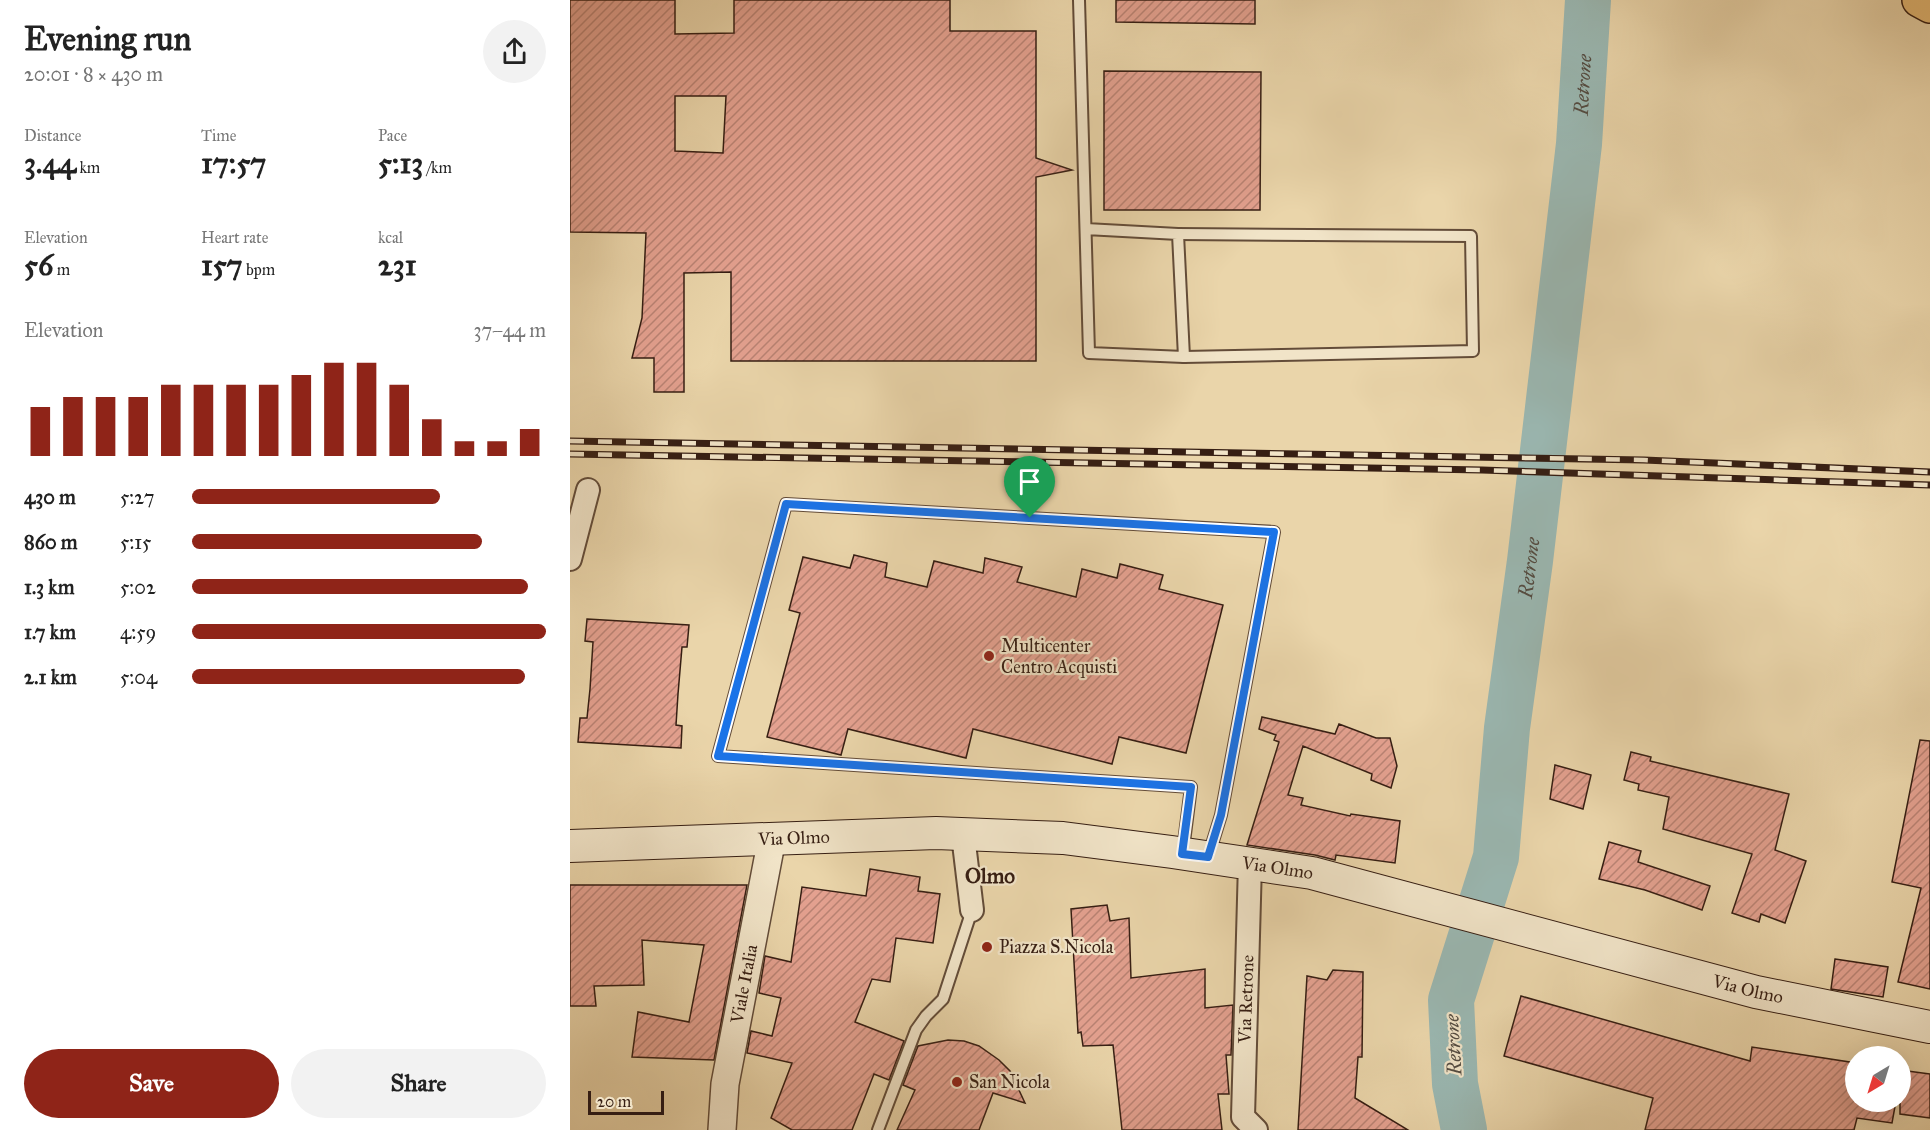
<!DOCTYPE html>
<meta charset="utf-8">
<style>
:root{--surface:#fff;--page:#f2f2f2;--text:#222;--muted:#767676;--accent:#8f2418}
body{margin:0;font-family:"IM FELL Great Primer",serif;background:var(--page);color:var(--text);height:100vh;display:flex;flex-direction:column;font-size:22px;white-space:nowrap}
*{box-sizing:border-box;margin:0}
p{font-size:20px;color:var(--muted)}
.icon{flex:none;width:33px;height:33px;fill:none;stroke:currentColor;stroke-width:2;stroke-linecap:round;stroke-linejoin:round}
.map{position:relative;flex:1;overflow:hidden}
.sheet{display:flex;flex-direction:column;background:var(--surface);width:570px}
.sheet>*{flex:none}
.needle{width:39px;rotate:218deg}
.controls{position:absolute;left:1275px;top:1046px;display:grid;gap:12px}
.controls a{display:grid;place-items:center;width:66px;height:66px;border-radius:50%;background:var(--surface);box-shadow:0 6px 24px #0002;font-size:30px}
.scale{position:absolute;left:18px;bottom:15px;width:76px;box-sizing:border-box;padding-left:6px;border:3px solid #361e13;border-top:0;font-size:16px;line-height:21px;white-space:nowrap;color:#361e13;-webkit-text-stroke:4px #f1e4c8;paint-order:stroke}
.pin{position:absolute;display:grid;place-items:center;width:51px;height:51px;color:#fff;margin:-62px -26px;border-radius:50% 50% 50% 0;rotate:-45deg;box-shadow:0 0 6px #0007}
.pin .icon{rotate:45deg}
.round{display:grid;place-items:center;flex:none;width:63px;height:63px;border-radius:32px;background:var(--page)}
.summary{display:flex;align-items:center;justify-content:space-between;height:102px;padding:0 24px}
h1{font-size:33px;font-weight:700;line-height:45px}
.stats{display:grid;grid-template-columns:repeat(3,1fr);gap:9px;height:102px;padding:6px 24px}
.stats div{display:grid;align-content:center}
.stats b{font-size:30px;font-weight:700}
.stats small{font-size:16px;font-weight:400}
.stats p{font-size:16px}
.chart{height:168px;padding:12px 24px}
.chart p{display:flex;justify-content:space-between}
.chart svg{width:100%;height:108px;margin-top:6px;stroke:var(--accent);stroke-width:6}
.button{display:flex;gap:12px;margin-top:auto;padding:12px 24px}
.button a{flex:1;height:69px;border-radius:36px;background:var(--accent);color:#fff;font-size:24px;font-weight:700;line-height:69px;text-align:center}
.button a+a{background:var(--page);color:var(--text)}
ul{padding:0 24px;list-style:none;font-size:20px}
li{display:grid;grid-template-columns:96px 72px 1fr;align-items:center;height:45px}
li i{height:15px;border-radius:8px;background:var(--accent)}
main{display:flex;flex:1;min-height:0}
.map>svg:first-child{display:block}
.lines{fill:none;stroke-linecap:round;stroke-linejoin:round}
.river{stroke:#9ab7b1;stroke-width:46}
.building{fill:url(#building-hatch);stroke:#361e13;stroke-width:1.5;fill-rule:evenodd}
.service-casing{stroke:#634c39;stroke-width:14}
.minor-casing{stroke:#634c39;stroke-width:26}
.tertiary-casing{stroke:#634c39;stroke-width:30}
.secondary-casing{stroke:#361e13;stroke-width:34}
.primary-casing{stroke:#361e13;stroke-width:36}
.service{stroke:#f1e4c8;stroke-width:10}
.minor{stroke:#f1e4c8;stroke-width:22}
.tertiary{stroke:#f1e4c8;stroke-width:27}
.secondary{stroke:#f1e4c8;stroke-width:32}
.primary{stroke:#e5ba75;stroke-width:33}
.rail-casing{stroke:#361e13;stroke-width:7}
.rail{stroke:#f1e4c8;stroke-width:4.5;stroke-dasharray:14;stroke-linecap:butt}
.route-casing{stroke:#fff;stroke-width:12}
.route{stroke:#1a73e8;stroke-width:8}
.poi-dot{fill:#8f2418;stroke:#f1e4c8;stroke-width:2}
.labels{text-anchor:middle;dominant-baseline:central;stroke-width:4.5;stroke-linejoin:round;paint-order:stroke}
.poi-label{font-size:18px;fill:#361e13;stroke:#f1e4c8;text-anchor:start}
.street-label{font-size:18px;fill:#361e13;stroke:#f1e4c8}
.water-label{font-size:20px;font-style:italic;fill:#544c42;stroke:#f1e4c8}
.quarter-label{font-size:21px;font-weight:bold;fill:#361e13;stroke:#f1e4c8}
</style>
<main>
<section class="sheet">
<div class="summary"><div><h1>Evening run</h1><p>20:01 · 8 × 430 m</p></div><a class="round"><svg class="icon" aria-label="share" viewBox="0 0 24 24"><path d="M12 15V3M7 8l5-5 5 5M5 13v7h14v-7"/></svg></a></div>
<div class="stats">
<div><p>Distance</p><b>3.44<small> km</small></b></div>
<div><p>Time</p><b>17:57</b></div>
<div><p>Pace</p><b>5:13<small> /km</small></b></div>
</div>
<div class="stats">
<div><p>Elevation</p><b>56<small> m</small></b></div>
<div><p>Heart rate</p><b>157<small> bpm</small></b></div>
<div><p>kcal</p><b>231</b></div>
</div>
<div class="chart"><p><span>Elevation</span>37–44 m</p>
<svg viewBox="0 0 160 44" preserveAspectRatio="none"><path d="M5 44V24M15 44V20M25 44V20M35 44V20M45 44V15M55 44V15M65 44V15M75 44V15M85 44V11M95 44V6M105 44V6M115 44V15M125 44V29M135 44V38M145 44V38M155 44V33"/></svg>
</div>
<ul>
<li><b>430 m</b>5:27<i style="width:70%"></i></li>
<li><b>860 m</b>5:15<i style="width:82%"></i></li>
<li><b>1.3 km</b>5:02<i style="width:95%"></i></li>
<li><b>1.7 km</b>4:59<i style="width:100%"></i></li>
<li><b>2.1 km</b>5:04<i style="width:94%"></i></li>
</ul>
<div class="button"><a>Save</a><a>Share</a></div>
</section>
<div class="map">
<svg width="1360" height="1130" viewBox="0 0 1360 1130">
<defs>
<pattern id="building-hatch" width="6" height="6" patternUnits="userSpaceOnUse" patternTransform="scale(1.5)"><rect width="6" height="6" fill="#e4a190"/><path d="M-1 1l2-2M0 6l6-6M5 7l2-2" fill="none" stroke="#ba8374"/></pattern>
</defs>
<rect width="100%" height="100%" fill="#ead5aa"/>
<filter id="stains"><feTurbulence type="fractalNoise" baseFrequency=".00333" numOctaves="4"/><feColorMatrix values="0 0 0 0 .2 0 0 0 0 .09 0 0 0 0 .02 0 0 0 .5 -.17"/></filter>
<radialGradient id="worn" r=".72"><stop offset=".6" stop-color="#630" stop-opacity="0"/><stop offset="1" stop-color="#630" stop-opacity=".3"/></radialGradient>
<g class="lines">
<path class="river" id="s1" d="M894,1130L885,1084L881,1000L926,857L937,728L960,561L1009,144L1018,0"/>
</g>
<g class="building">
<path d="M0,0H105V34L164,33V0H380V31H466V158L502,170L466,177V361H161V272L114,273V392H84V358H62L72,318L76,233L0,232ZM105,96H156L153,153L105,151Z"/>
<polygon points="546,0 685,0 685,24 546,22"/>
<polygon points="534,71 691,72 690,210 534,210"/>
<polygon points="284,555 317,563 315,577 357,587 364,561 413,573 415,558 452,567 447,582 506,597 512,569 547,578 550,564 593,575 589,589 653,605 616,753 549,737 542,764 403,729 396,758 278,729 271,755 197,737 230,613 219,610 233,557 280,568"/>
<polygon points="17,619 119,625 117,647 112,647 108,694 106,725 112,726 111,748 8,742 10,718 17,718 20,689 23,642 15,641"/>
<polygon points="692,717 765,734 769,724 806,738 820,738 827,766 821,788 801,780 802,774 733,746 718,795 733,798 731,805 780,816 781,814 830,821 825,863 766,855 765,860 745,855 677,845 709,742 704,740 706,735 689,729"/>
<polygon points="1350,740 1360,741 1360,989 1328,982 1351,888 1322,882"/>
<polygon points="1061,752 1081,757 1080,761 1219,794 1205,850 1236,861 1215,923 1191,914 1189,922 1162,913 1182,854 1093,829 1099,797 1068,790 1069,784 1054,780"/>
<polygon points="985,765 1021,775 1013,809 980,799"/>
<polygon points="1039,842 1071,851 1068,862 1140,886 1132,910 1075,890 1029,879"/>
<polygon points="300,869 350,877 348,891 370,894 363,943 326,938 320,982 302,979 285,1022 334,1041 319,1080 304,1074 282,1130 222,1130 201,1118 222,1063 177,1053 181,1031 202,1036 211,998 189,993 195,956 221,962 232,887 296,896"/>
<polygon points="0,885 177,885 144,1060 62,1057 68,1012 119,1022 134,945 72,940 74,985 24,986 26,1006 0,1006"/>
<polygon points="537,905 540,921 559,918 561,978 635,969 635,1008 663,1005 661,1055 656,1055 659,1094 648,1094 652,1130 552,1130 543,1045 513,1046 511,1032 508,1033 501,909"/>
<polygon points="1265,959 1318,967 1313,997 1261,989"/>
<polygon points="763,970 793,972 792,1057 788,1057 785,1098 838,1130 728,1130 737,976 757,980"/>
<polygon points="951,996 1180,1061 1182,1047 1286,1063 1286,1101 1326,1101 1322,1123 1287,1118 1284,1130 1075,1130 1083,1098 934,1056"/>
<polygon points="378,1040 394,1041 409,1046 429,1060 440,1071 455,1103 423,1093 409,1130 327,1130 345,1090 333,1085 348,1046"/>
<polygon points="1330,1070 1360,1074 1360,1118 1330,1114"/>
</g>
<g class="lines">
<g class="service-casing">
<g id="service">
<polyline points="509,0 519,353 614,357 608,234 516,229"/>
<polyline points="608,234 901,236 903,351 614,357"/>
<polyline points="613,850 621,787 148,756 216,504 704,532 651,815 639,854"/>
<polyline points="308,1130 346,1030 356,1016 373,999 402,910"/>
</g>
</g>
<g class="minor-casing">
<g id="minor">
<polyline points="0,559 18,490"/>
<polyline points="393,835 402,910"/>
<polyline points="680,863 673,1117 686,1130"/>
</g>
</g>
<g class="tertiary-casing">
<g id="tertiary">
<path id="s2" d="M152,1130L155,1084L202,838"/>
</g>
</g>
<g class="secondary-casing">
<g id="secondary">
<path id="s3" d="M0,846L366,833L493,838L602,852L742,873L1186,992L1360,1027"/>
</g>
</g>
<g class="primary-casing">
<polyline id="primary" points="1349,0 1360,6"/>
</g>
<use href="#service" class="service"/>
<use href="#minor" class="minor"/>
<use href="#tertiary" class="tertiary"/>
<use href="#secondary" class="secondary"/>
<use href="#primary" class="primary"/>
<g class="rail-casing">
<g id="rail">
<polyline points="0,441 1074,460 1360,472"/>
<polyline points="0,454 912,470 1360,485"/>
</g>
</g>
<use href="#rail" class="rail"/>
</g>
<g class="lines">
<g class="route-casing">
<polygon id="route" points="216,504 704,532 651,815 638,857 612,854 621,787 148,756"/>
</g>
<use href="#route" class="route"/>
</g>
<g class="poi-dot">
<circle cx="419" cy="656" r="6"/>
<circle cx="417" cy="947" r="6"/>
<circle cx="387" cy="1082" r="6"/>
</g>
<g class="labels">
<g class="poi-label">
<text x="431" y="646">Multicenter<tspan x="431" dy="21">Centro Acquisti</tspan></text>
<text x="429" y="947">Piazza S.Nicola</text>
<text x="399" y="1082">San Nicola</text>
</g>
<g class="street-label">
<text stroke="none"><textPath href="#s3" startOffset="224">Via Olmo</textPath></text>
<text stroke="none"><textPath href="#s3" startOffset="710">Via Olmo</textPath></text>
<text stroke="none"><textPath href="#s2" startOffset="148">Viale Italia</textPath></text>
<text stroke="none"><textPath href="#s3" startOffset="1196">Via Olmo</textPath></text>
<text transform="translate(676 999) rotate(-88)">Via Retrone</text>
</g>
<g class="water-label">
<text stroke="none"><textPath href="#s1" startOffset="1058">Retrone</textPath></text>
<text stroke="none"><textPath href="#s1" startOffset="572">Retrone</textPath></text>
<text transform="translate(883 1045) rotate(-93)">Retrone</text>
</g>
<g class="quarter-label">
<text x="420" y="876">Olmo</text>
</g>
</g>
<rect width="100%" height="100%" filter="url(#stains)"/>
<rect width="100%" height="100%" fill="url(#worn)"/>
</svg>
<div class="controls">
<a><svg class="needle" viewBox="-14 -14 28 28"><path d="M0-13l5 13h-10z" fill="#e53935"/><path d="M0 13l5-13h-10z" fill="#767676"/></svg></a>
</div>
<div class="scale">20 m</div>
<div class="pin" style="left:460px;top:518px;background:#1e9e55"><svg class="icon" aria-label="arrive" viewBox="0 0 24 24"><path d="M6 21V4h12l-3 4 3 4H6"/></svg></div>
</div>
</main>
